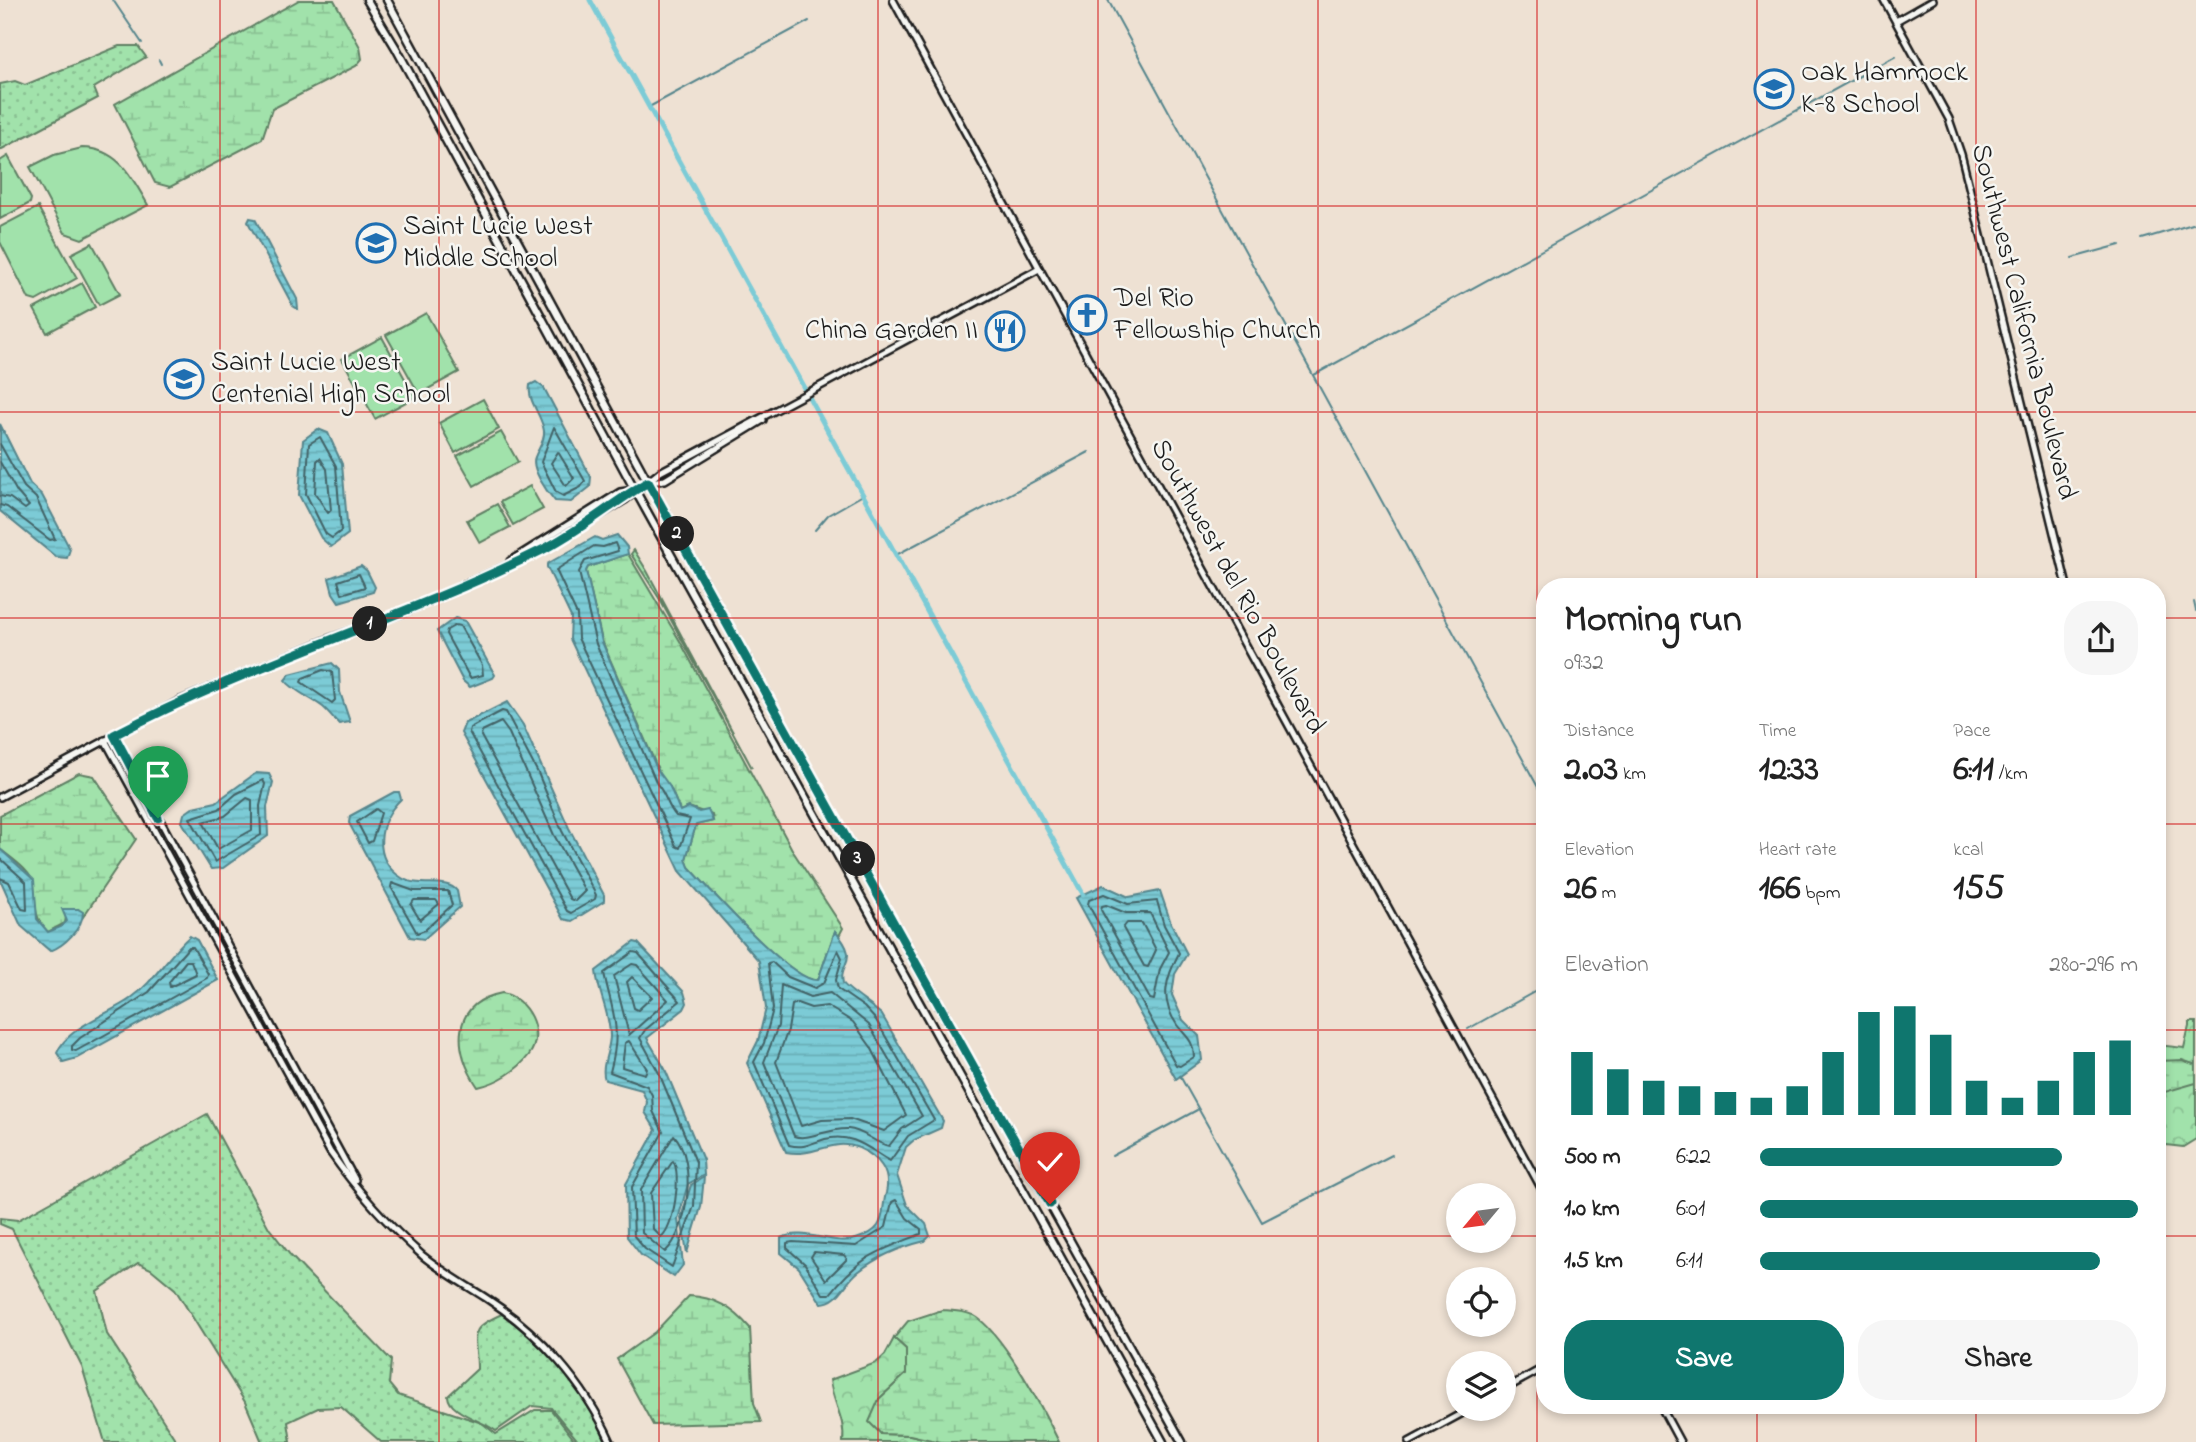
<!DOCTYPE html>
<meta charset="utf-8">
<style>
:root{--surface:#fff;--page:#f6f6f6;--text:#222;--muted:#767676;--accent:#0f766e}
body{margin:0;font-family:"Indie Flower",sans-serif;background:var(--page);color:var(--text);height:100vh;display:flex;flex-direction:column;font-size:26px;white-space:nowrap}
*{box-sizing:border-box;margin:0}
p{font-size:23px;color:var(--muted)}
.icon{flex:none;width:38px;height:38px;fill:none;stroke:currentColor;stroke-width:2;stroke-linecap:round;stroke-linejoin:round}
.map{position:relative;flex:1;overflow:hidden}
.sheet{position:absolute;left:1536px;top:578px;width:630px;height:836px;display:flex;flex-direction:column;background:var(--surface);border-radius:28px;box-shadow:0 4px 10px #0003}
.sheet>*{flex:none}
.needle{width:46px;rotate:241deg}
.fabs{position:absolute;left:1446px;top:1183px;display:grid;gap:14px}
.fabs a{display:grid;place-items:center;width:70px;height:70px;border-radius:50%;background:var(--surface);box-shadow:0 4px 10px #0003;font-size:35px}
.pin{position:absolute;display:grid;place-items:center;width:60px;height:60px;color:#fff;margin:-72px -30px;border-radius:50% 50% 50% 0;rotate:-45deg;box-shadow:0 0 7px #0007}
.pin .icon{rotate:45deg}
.km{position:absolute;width:35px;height:35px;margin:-18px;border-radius:50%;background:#222;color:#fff;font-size:19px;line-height:35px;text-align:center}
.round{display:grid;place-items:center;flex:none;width:74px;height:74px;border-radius:28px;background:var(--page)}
.head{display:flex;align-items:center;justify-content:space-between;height:119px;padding:0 28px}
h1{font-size:38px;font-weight:800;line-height:52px}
.figures{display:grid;grid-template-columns:repeat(3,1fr);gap:10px;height:119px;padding:7px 28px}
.figures div{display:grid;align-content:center}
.figures b{font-size:35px;font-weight:800}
.figures small{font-size:19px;font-weight:400}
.figures p{font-size:19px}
.chart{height:196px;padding:14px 28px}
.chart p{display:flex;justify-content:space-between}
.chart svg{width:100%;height:126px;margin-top:7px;stroke:var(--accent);stroke-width:6}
.cta{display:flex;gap:14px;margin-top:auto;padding:14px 28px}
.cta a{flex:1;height:80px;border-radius:28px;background:var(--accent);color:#fff;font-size:28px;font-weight:800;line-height:80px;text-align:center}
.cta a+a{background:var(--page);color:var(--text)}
ul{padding:0 28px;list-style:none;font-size:23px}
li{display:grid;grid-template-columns:112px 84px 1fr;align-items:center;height:52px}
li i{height:18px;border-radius:9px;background:var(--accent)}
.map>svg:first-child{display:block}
.grass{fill:url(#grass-dots);stroke:#5e7f64;stroke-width:2}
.forest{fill:url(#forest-crowns);stroke:#5e7f64;stroke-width:2}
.wetland{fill:url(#wetland-marsh);stroke:#5e7f64;stroke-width:2}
.green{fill:#a1e2ab;stroke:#5e7f64;stroke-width:2}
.water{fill:url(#water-rules);stroke:#55858c;stroke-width:2}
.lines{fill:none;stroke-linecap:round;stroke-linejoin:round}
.shore{stroke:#426266;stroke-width:2}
.stream{stroke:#55858c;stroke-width:2}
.canal{stroke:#7bcbd6;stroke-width:5}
.minor-casing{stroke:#1c1c1c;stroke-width:10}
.major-casing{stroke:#1c1c1c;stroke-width:11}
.minor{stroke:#f6f6f2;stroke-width:5}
.major{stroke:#f6f6f2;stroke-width:6}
.route-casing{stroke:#fff;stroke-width:14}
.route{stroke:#0f766e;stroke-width:9}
.grid{fill:none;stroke:#d62828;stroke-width:2;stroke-opacity:0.55}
.labels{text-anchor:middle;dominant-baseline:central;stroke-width:5;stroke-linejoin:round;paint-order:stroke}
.poi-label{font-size:28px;fill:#1c1c1c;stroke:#f6f6f2;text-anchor:start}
.street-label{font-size:28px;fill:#1c1c1c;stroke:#f6f6f2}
</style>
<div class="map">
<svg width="2196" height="1442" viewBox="0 0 2196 1442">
<defs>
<pattern id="grass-dots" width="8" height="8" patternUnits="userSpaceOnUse" patternTransform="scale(1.75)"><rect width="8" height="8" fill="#a1e2ab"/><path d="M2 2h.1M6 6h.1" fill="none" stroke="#8ac193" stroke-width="1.8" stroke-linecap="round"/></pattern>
<pattern id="forest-crowns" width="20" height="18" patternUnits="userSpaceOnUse" patternTransform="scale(1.75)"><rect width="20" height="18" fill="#a1e2ab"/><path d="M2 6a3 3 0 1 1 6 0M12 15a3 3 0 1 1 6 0" fill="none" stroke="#8ac193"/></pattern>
<pattern id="wetland-marsh" width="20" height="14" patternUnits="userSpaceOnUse" patternTransform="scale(1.75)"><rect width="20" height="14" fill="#a1e2ab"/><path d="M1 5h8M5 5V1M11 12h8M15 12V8" fill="none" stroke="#8ac193"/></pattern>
<pattern id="water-rules" width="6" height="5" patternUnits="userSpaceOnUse" patternTransform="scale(1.75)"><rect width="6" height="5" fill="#7bcbd6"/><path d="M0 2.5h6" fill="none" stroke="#6aaeb7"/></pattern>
</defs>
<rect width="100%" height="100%" fill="#eee1d3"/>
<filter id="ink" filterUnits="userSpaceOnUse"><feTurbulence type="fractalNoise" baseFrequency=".0143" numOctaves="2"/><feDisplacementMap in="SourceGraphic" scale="14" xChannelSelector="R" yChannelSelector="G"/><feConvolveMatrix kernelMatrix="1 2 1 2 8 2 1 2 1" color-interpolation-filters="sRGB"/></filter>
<g filter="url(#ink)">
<g class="grass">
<polygon points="119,46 138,46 146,57 94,88 98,98 0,150 0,84 15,81 25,85"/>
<polygon points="207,1114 269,1228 291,1256 391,1360 389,1384 398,1395 482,1423 496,1434 535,1410 551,1410 576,1442 381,1442 341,1407 318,1408 288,1422 291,1442 262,1442 245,1402 175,1289 151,1269 138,1263 97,1291 107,1334 177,1442 105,1442 82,1367 12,1229 0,1224 0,1218 18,1220"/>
<path d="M502,1314C546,1346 587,1390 606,1442H579L551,1408L532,1406L496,1431C482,1420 449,1413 448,1396L477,1369C477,1336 465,1330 502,1314Z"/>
</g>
<g class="forest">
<polygon points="2190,1022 2196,1022 2196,1139 2183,1147 2158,1144 2158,1045 2184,1048"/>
<path d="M894,1338L906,1349V1374L879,1399L881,1434L910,1435L940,1442H843C846,1419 832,1402 830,1380L876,1363L885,1355Z"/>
</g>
<g class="wetland">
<polygon points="299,0 334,0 360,47 362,59 356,66 272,109 262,139 170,187 155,183 115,104"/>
<polygon points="634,550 647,571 752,768 659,598 631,554"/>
<path d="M628,554L680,641L794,853L843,928L839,936L835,931L818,980C792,984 710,889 689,867L686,859L696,825L713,821L712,815L689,807L680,811L670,787L663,781L602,641L586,571L588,567Z"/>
<path d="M79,773L94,776L136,839L83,917L78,909L67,911L65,923L48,932C33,918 36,904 34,886C32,871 11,858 0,849V815Z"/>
<path d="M502,993C526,997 546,1032 529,1055C517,1071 497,1083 478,1087C453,1051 450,1003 502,993Z"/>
<polygon points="2158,1061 2182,1060 2196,1065 2196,1083 2158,1094"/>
<path d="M689,1296C715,1297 733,1308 750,1328L754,1403L761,1422L653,1425L617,1359L655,1332Z"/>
<path d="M942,1310C954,1311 970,1311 979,1319C1007,1341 1043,1409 1059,1442H940L910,1435L881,1434L869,1422L879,1399L906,1374V1349L894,1338L908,1321Z"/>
</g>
<g class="green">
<path d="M82,148C118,148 132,177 148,205L82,239L65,233L30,167L54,155Z"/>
<polygon points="8,156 31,199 30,203 0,219 0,161"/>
<polygon points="38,207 77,278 36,301 29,299 0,242 0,227"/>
<polygon points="92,243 120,294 99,305 71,254"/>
<polygon points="82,283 95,307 47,333 34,309"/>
<polygon points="426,313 459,372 419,394 386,335"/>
<polygon points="382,337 415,397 375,419 342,359"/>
<polygon points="483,399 499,429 455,453 439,423"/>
<polygon points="501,432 518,462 474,486 457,456"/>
<polygon points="530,486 543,509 513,525 500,502"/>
<polygon points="497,504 510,527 480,543 467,520"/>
</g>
<g class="water">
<polygon points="250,218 255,219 297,299 298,309 293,306 248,222"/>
<path d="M536,382L544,388L591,477L590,487L571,502L555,501C547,492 530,468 535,457C538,448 545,442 544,431C542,415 527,401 530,385Z"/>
<polygon points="0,424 30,484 42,495 70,549 67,558 56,557 0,511"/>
<polygon points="318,429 328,433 342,464 348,534 331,547 321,538 299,495 303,440"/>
<path d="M617,535L627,547L628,554L588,567L586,571L602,642L657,769L670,787L680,811L689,807L699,812L708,810L713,821L696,825L686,859L689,867C710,889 793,984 818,980L835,931C862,962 838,961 843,983C845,988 875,1008 882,1015L943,1121L941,1128L914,1140L906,1147L897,1175L907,1205L926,1224L930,1236L925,1241C901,1247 878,1256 858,1272C845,1282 839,1303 821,1303L799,1268L781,1253V1238C804,1227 833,1246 856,1239C888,1229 880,1215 886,1193C891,1172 879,1157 859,1148C832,1137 815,1158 786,1152L747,1063L758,1041L766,1008L759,961L680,871L570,639L571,617L547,567V564L595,537L602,540Z"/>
<polygon points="361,566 367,571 375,587 373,592 339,602 333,593 329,578"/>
<polygon points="455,618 465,621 495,675 493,678 470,687 463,681 437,631"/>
<path d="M332,663L339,670L340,692L350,722L339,724C333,718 329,712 323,707C312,698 293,691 285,680L290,674Z"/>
<polygon points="507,702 523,725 569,828 604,895 604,901 572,921 563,919 461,733 465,723"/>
<polygon points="256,773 269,774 273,782 267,807 268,836 223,868 211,869 182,822 184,814 194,807 216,802"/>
<path d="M394,792H399L401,799C378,821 371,859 402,878C419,889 447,877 457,891L460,907L424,939L410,937L349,823L350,816Z"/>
<path d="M0,849L34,880L37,919L48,932L61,927L67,921L62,909H78L83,912C83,928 64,946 50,951L21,926L0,879Z"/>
<polygon points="1103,885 1129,897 1160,891 1171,923 1187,954 1175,974 1172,995 1183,1020 1199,1036 1202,1060 1176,1079 1076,898"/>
<path d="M190,936L197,940L218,980L77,1058L63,1062L57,1053C67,1027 109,1014 130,999C154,982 168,955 190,936Z"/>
<path d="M634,942L638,943L684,992L687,1003L684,1009L647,1038L665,1069L703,1160L704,1175L688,1184L678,1219L683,1265L674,1277L641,1255L627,1237L626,1184L656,1130L645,1112L647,1102L642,1090L605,1080C600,1067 610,1050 610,1036C610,1013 598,993 596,971Z"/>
<polygon points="704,1177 701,1207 687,1253 681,1218 691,1185"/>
</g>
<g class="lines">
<g class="shore">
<polygon points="554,427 585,481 581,487 563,496 556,492 541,462"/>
<polygon points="320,437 336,466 341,531 332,538 326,534 306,494 309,444"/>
<polyline points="0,444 24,487 36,498 55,539 50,540 7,507 0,505"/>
<polygon points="558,452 574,478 566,486 551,463"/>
<polygon points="320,458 327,469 331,510 328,513 315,493 317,461"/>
<polyline points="0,462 17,492 29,506 25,509 10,498 0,496"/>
<path d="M615,543L618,551L585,561L579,572L596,644L657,784C666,794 667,806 676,816L690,819L680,848L676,846L578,638L577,615L556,570L594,546L603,547Z"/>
<polygon points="359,574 365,587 342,594 338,581"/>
<polygon points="456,625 460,626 482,665 483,675 470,678 446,634 447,630"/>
<polygon points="323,670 332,672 335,700 332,703 301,682 303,678"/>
<polygon points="502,711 506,712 538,773 562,831 596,895 595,899 571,913 567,911 469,732 470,728"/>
<polygon points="501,722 509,733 554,835 585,891 575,901 570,899 481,736 482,731"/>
<polygon points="263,780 265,784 260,806 261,835 215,862 190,818 219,809 236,794"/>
<polygon points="247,798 252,800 252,830 218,849 203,822 225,816"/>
<polygon points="376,809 381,813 372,841 368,843 357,822"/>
<polyline points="0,858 26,882 27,910 22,909 9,882 0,878"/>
<polygon points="392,883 414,891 448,891 452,905 425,930 417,933 391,887"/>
<path d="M1104,894L1128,904L1157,901L1164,925L1179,953C1166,978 1159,999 1177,1025C1187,1038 1193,1039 1194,1057L1180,1066L1176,1065L1088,904L1089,900Z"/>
<polygon points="414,900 436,900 439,904 420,920 411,905"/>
<polygon points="1106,905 1126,913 1150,913 1169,952 1160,969 1154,1000 1150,999 1101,910 1102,906"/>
<polygon points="1127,923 1142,923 1156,950 1148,967 1144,966 1123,928"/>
<polygon points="189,947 193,947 208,974 207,978 76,1051 72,1050 72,1046 80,1038 149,992"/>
<path d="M838,950L842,958L836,980L838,989L864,1007L876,1020L934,1120L908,1136L890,1161C869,1149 853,1132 825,1139C811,1143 805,1149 789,1145L754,1062L764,1043L773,1009L768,963L772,962L788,977L815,988L824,983Z"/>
<path d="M633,952L638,953L680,1001L645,1030L640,1038L659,1073L696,1162L694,1206L672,1267L645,1249L634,1236L632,1187L663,1132L653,1111L652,1095L647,1086L610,1072C622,1027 613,1015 604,973Z"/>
<polygon points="186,961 191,961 196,974 170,987 169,982"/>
<polygon points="632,964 637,965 668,1000 629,1035 614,976"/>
<polygon points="632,977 652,997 638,1010 634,1008 627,982"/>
<path d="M781,985L810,997L830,993L869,1025L922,1116L902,1129L889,1146C875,1144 864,1130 848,1129C829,1128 808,1141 794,1136L764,1062L778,1026Z"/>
<polygon points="797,1003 811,1008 827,1006 853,1022 871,1047 906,1115 884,1131 850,1119 822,1120 801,1126 776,1062 788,1030 792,1005"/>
<polygon points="629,1041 647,1069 645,1074 622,1067 625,1043"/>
<path d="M674,1135C697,1160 689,1231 665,1252L642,1233L641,1190Z"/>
<path d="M673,1161C682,1173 674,1228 661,1237L653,1229L651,1193Z"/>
<path d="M896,1200L907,1218L921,1229V1234C877,1252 861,1255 830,1294H823L805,1264L787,1248V1243L793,1242L856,1246L886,1227L892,1202Z"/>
<polygon points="814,1252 844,1255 847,1259 826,1280 811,1257"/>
</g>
<g class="stream">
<polyline points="113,0 142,43"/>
<polyline points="1108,0 1545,800"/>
<polyline points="159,60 161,64"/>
<polyline points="649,107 809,21"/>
<polyline points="2142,239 2196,223"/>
<polyline points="2072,258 2120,245"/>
<polyline points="1314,375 1896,56"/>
<polyline points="815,530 828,515 863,495"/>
<polyline points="896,555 1089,452"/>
<polyline points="2194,602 2196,611"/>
<polyline points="1468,1029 1545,986"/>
<polyline points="1180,1076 1262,1222 1392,1155"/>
<polyline points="1112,1156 1197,1110"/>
</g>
<polyline class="canal" points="590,0 1083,894"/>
<g class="minor-casing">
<g id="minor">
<polyline points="893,0 1545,1195"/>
<polyline points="1884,0 1949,119 1961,154 2067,586"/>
<polyline points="1896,21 1933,0"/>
<polyline points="650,482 665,480 763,420"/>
<polyline points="510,561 620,492 634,490"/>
<polyline points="114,735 355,1180"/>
<path d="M105,740L330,1152C356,1189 389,1226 423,1256C443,1272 464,1284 486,1298C539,1332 585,1384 611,1442"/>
<polyline points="0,797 181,700 328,639 405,612 544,549 625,500 660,472 1039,269"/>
<polyline points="1503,1390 1545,1367"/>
<polyline points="1660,1405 1680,1442"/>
<polyline points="1409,1442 1470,1409"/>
</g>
</g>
<g class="major-casing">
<g id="major">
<polyline points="367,0 396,48 635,490 1163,1442"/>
<polyline points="387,0 648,482 1182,1442"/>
</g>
</g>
<use href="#minor" class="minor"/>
<use href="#major" class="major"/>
</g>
</g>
<g class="lines" filter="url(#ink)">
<g class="route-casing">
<path id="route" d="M158,818L114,735C252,662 402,620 542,550C580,531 612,503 648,482L1050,1204"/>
</g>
<use href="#route" class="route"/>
</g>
<path class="grid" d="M220,0V1442M439,0V1442M659,0V1442M878,0V1442M1098,0V1442M1318,0V1442M1537,0V1442M1757,0V586M1976,0V586M0,206H2196M0,412H2196M0,618H1545M2158,618H2196M0,824H1545M2158,824H2196M0,1030H1545M2158,1030H2196M0,1236H1458M1503,1236H1545M2158,1236H2196M1757,1405V1442M1976,1405V1442"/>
<defs>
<g id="school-ring" transform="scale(2.0125)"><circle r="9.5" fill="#f6f6f2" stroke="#1f6fb2" stroke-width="1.5"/><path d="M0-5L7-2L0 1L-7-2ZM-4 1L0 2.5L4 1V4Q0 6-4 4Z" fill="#1f6fb2"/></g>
<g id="church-ring" transform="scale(2.0125)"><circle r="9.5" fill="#f6f6f2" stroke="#1f6fb2" stroke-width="1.5"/><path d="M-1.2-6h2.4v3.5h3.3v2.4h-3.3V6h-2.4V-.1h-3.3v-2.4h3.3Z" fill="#1f6fb2"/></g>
<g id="restaurant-ring" transform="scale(2.0125)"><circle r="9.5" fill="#f6f6f2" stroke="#1f6fb2" stroke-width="1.5"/><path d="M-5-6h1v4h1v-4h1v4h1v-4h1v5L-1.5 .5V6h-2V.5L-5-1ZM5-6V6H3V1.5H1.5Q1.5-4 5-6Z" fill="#1f6fb2"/></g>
</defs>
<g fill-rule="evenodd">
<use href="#school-ring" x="1774" y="89"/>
<use href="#school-ring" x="376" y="243"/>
<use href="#church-ring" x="1087" y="315"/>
<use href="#restaurant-ring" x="1005" y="331"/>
<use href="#school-ring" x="184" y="379"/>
</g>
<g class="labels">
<g class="poi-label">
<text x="1801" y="73">Oak Hammock<tspan x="1801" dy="32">K-8 School</tspan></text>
<text x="403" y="227">Saint Lucie West<tspan x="403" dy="32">Middle School</tspan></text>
<text x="1114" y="299">Del Rio<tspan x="1114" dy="32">Fellowship Church</tspan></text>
<text x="978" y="331" text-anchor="end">China Garden II</text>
<text x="211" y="363">Saint Lucie West<tspan x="211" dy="32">Centenial High School</tspan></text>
</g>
<g class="street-label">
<text transform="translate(2023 322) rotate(76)">Southwest California Boulevard</text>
<text transform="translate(1237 587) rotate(61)">Southwest del Rio Boulevard</text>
</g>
</g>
</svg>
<div class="fabs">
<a><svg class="needle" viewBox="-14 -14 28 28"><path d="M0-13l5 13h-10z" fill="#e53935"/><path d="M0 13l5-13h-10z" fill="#767676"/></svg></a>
<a><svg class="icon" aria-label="locate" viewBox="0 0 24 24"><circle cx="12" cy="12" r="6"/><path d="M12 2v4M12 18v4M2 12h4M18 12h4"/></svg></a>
<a><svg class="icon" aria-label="layers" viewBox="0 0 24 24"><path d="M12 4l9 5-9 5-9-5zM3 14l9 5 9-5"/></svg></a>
</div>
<div class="pin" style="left:158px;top:818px;background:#1e9e55"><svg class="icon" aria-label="arrive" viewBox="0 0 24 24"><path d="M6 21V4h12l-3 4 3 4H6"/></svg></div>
<div class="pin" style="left:1050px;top:1204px;background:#d93025"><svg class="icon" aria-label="check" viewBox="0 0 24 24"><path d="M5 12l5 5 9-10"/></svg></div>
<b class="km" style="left:370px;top:624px">1</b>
<b class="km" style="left:677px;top:534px">2</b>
<b class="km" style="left:858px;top:859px">3</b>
<section class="sheet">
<div class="head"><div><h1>Morning run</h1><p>09:32</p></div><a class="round"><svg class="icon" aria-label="share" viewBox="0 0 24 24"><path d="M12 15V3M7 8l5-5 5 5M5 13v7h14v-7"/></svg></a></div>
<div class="figures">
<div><p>Distance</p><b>2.03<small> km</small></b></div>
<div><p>Time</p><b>12:33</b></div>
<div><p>Pace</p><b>6:11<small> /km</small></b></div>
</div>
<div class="figures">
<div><p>Elevation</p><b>26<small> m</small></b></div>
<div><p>Heart rate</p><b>166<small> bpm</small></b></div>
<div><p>kcal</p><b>155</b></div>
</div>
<div class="chart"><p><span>Elevation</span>280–296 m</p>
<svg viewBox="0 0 160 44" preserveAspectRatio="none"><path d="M5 44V22M15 44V28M25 44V32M35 44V34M45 44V36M55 44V38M65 44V34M75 44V22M85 44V8M95 44V6M105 44V16M115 44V32M125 44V38M135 44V32M145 44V22M155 44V18"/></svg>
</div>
<ul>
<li><b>500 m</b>6:22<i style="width:80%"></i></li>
<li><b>1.0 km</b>6:01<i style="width:100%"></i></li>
<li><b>1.5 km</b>6:11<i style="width:90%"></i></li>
</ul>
<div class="cta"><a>Save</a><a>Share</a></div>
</section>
</div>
